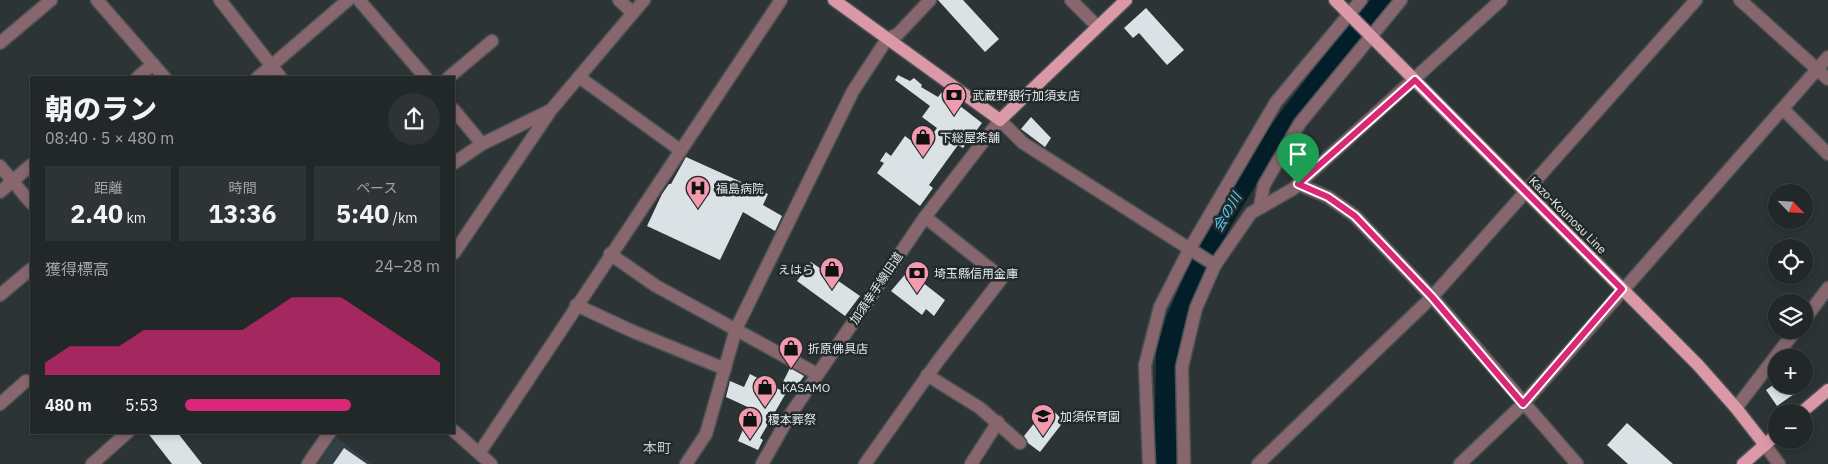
<!DOCTYPE html>
<html lang="ja">
<meta charset="utf-8">
<style>
:root{--surface:#222728;--page:#2e3334;--text:#f1f3f6;--muted:#a2a5a8;--line:#3f4445;--accent:#db2777}
body{margin:0;font-family:"IBM Plex Sans","Noto Sans JP",sans-serif;background:var(--page);color:var(--text);height:100vh;display:flex;flex-direction:column;font-size:19px;white-space:nowrap}
*{box-sizing:border-box;margin:0}
p{font-size:16px;color:var(--muted)}
.icon{flex:none;width:28px;height:28px;fill:none;stroke:currentColor;stroke-width:2;stroke-linecap:round;stroke-linejoin:round}
.map{position:relative;flex:1;overflow:hidden}
.drawer{position:absolute;left:30px;top:76px;width:425px;height:358px;display:flex;flex-direction:column;background:var(--surface);border-radius:0px;box-shadow:0 2px 8px #0003,0 0 0 1px var(--line)}
.drawer>*{flex:none}
.needle{width:32px;rotate:115deg}
.controls{position:absolute;left:1768px;top:184px;display:grid;gap:10px}
.controls a{display:grid;place-items:center;width:45px;height:45px;border-radius:50%;background:var(--surface);box-shadow:0 2px 8px #0003,0 0 0 1px var(--line);font-size:25px}
.pin{position:absolute;display:grid;place-items:center;width:42px;height:42px;color:#fff;margin:-51px -21px;border-radius:50% 50% 50% 0;rotate:-45deg;box-shadow:0 0 5px #0007}
.pin .icon{rotate:45deg}
.round{display:grid;place-items:center;flex:none;width:52px;height:52px;border-radius:26px;background:var(--page)}
.headline{display:flex;align-items:center;justify-content:space-between;height:85px;padding:0 15px}
h1{font-size:28px;font-weight:800;line-height:38px}
.stats{display:grid;grid-template-columns:repeat(3,1fr);gap:8px;height:85px;padding:5px 15px}
.stats div{display:grid;align-content:center;border-radius:0px;background:var(--page);text-align:center}
.stats b{font-size:25px;font-weight:800}
.stats small{font-size:14px;font-weight:400}
.stats p{font-size:14px}
.chart{height:140px;padding:10px 15px}
.chart p{display:flex;justify-content:space-between}
.chart svg{width:100%;height:90px;margin-top:5px;fill:var(--accent);opacity:.7}
ul{padding:0 15px;list-style:none;font-size:16px}
li{display:grid;grid-template-columns:80px 60px 1fr;align-items:center;height:38px}
li i{height:12px;border-radius:6px;background:var(--accent)}
.map>svg:first-child{display:block}
.built{fill:#323f44}
.lines{fill:none;stroke-linecap:round;stroke-linejoin:round}
.river{stroke:#021e28;stroke-width:22}
.building{fill:#dae2e5}
.minor-casing{stroke:#4a5153;stroke-width:15}
.major-casing{stroke:#4a5153;stroke-width:15}
.minor{stroke:#87676d;stroke-width:12}
.major{stroke:#db99a7;stroke-width:12}
.route-casing{stroke:#fff;stroke-width:10}
.route{stroke:#db2777;stroke-width:6}
.labels{text-anchor:middle;dominant-baseline:central;stroke-width:5;stroke-linejoin:round;paint-order:stroke}
.poi-label{font-size:12px;fill:#e5e9eb;stroke:#232a2c;text-anchor:start}
.street-label{font-size:12px;fill:#e5e9eb;stroke:#232a2c}
.water-label{font-size:14px;font-style:italic;fill:#51d3fc;stroke:#232a2c}
.neighbourhood-label{font-size:14px;fill:#c4cccf;stroke:#232a2c}
</style>
<div class="map">
<svg width="1828" height="464" viewBox="0 0 1828 464">
<rect width="100%" height="100%" fill="#2d3436"/>
<polygon class="built" points="336,437 372,464 318,464"/>
<g class="lines">
<polyline class="river" points="1165,464 1167,354 1176,322 1219,224 1258,160 1350,40 1385,0"/>
</g>
<g class="building">
<polygon points="938,0 963,0 999,39 985,52"/>
<polygon points="1146,8 1184,50 1167,65 1139,33 1133,38 1124,28"/>
<polygon points="898,75 910,81 914,78 922,85 921,87 938,97 942,92 982,123 963,148 958,145 929,185 933,188 920,206 877,173 884,163 880,161 886,152 891,156 905,136 922,149 937,128 922,117 930,106 895,80"/>
<polygon points="1031,117 1051,138 1045,147 1021,129"/>
<polygon points="686,157 768,194 763,205 782,216 775,231 743,212 720,260 647,226 662,194 669,184 671,184"/>
<polygon points="811,262 860,296 845,316 797,281"/>
<polygon points="908,271 945,300 934,316 926,309 922,315 891,291"/>
<polygon points="790,368 804,376 792,393 781,386"/>
<polygon points="750,374 786,393 760,438 763,440 758,450 738,441 752,409 726,397 730,381 744,387"/>
<polygon points="1773,385 1807,385 1777,406 1766,390"/>
<polygon points="1048,406 1064,421 1040,452 1028,443 1024,436"/>
<polygon points="1627,423 1673,464 1628,464 1607,445"/>
<polygon points="147,432 177,432 202,464 172,464"/>
<polygon points="344,448 367,464 333,464"/>
</g>
<g class="lines">
<g class="minor-casing">
<g id="minor">
<polyline points="97,0 165,78"/>
<polyline points="220,0 281,78"/>
<polyline points="359,0 426,78"/>
<polyline points="619,0 633,13"/>
<polyline points="1071,0 1097,26"/>
<polyline points="1740,0 1828,79"/>
<polyline points="0,43 51,0"/>
<polyline points="579,77 680,150"/>
<polyline points="137,78 153,64"/>
<polyline points="257,78 348,0"/>
<polyline points="448,78 492,41"/>
<polyline points="1783,109 1828,154"/>
<polyline points="454,110 482,144"/>
<polyline points="454,163 482,144 549,111"/>
<polyline points="0,166 31,203"/>
<polyline points="1298,184 1328,197 1355,216 1432,297 1577,464"/>
<polyline points="0,192 31,165"/>
<polyline points="1260,206 1264,185 1300,123 1401,0"/>
<polyline points="454,253 551,110 644,0"/>
<polyline points="610,254 656,286 817,374"/>
<polyline points="0,295 31,269"/>
<polyline points="576,305 632,331 725,369"/>
<polyline points="1804,320 1828,288"/>
<polyline points="927,375 980,408 1020,443"/>
<polyline points="0,404 26,381"/>
<polyline points="1736,408 1796,330"/>
<polyline points="454,431 491,464"/>
<polyline points="1765,445 1779,464"/>
<polyline points="480,452 781,0"/>
<polyline points="92,464 128,432"/>
<polyline points="308,464 330,432"/>
<polyline points="686,464 706,434 736,329 853,91 887,39 898,34 930,0"/>
<polyline points="762,464 790,415 925,217 1000,120 1023,143 1215,265"/>
<polyline points="865,464 938,361 1002,278 925,217"/>
<polyline points="971,464 998,422"/>
<polyline points="1149,464 1145,365 1160,307 1189,250 1276,102 1361,0"/>
<polyline points="1184,464 1182,367 1196,308 1215,265 1251,213 1293,189 1501,0"/>
<polyline points="1258,464 1432,297 1696,0"/>
<polyline points="1460,464 1523,404 1828,57"/>
</g>
</g>
<g class="major-casing">
<g id="major">
<polyline points="834,0 1000,120 1126,0"/>
<polyline points="1335,0 1698,365 1736,408 1765,445"/>
<polyline points="1802,412 1828,390"/>
<polyline points="1743,464 1776,435"/>
</g>
</g>
<use href="#minor" class="minor"/>
<use href="#major" class="major"/>
</g>
<g class="lines">
<g class="route-casing">
<polygon id="route" points="1415,80 1622,289 1523,404 1432,297 1355,216 1328,197 1298,184"/>
</g>
<use href="#route" class="route"/>
</g>
<defs>
<g id="bank-pin" transform="scale(1.25)"><path d="M0 17L-7.5 6A9.5 9.5 0 1 1 7.5 6Z" fill="#f29aae" stroke="#232a2c"/><path d="M-6-4H6V4H-6ZM0-2.3a2.3 2.3 0 1 0 0 4.6a2.3 2.3 0 1 0 0-4.6Z" fill="#111"/></g>
<g id="shop-pin" transform="scale(1.25)"><path d="M0 17L-7.5 6A9.5 9.5 0 1 1 7.5 6Z" fill="#f29aae" stroke="#232a2c"/><path d="M-5-2.5h2.3a2.7 3.5 0 0 1 5.4 0H5L5.5 6h-11ZM-1.5-2.5h3a1.5 2.3 0 0 0-3 0Z" fill="#111"/></g>
<g id="hospital-pin" transform="scale(1.25)"><path d="M0 17L-7.5 6A9.5 9.5 0 1 1 7.5 6Z" fill="#f29aae" stroke="#232a2c"/><path d="M-5-5h3v3.5h4V-5h3V5h-3V1.5h-4V5h-3Z" fill="#111"/></g>
<g id="school-pin" transform="scale(1.25)"><path d="M0 17L-7.5 6A9.5 9.5 0 1 1 7.5 6Z" fill="#f29aae" stroke="#232a2c"/><path d="M0-5L7-2L0 1L-7-2ZM-4 1L0 2.5L4 1V4Q0 6-4 4Z" fill="#111"/></g>
</defs>
<g fill-rule="evenodd">
<use href="#bank-pin" x="954" y="95"/>
<use href="#shop-pin" x="923" y="137"/>
<use href="#hospital-pin" x="698" y="188"/>
<use href="#shop-pin" x="832" y="269"/>
<use href="#bank-pin" x="917" y="273"/>
<use href="#shop-pin" x="791" y="348"/>
<use href="#shop-pin" x="765" y="387"/>
<use href="#school-pin" x="1043" y="416"/>
<use href="#shop-pin" x="750" y="419"/>
</g>
<g class="labels">
<g class="poi-label">
<text x="972" y="95">武蔵野銀行加須支店</text>
<text x="940" y="137">下総屋茶舗</text>
<text x="716" y="188">福島病院</text>
<text x="814" y="269" text-anchor="end">えはら</text>
<text x="934" y="273">埼玉縣信用金庫</text>
<text x="808" y="348">折原佛具店</text>
<text x="782" y="387">KASAMO</text>
<text x="1060" y="416">加須保育園</text>
<text x="768" y="419">榎本葬祭</text>
</g>
<g class="street-label">
<text transform="translate(1568 215) rotate(45)">Kazo-Kounosu Line</text>
<text transform="translate(876 288) rotate(-56)">加須幸手線旧道</text>
</g>
<g class="water-label">
<text transform="translate(1227 212) rotate(-60)">会の川</text>
</g>
<g class="neighbourhood-label">
<text x="657" y="448">本町</text>
</g>
</g>
</svg>
<div class="controls">
<a><svg class="needle" viewBox="-14 -14 28 28"><path d="M0-13l5 13h-10z" fill="#e53935"/><path d="M0 13l5-13h-10z" fill="#a2a5a8"/></svg></a>
<a><svg class="icon" aria-label="locate" viewBox="0 0 24 24"><circle cx="12" cy="12" r="6"/><path d="M12 2v4M12 18v4M2 12h4M18 12h4"/></svg></a>
<a><svg class="icon" aria-label="layers" viewBox="0 0 24 24"><path d="M12 4l9 5-9 5-9-5zM3 14l9 5 9-5"/></svg></a>
<a>+</a>
<a>−</a>
</div>
<div class="pin" style="left:1298px;top:184px;background:#1e9e55"><svg class="icon" aria-label="arrive" viewBox="0 0 24 24"><path d="M6 21V4h12l-3 4 3 4H6"/></svg></div>
<section class="drawer">
<div class="headline"><div><h1>朝のラン</h1><p>08:40 · 5 × 480 m</p></div><a class="round"><svg class="icon" aria-label="share" viewBox="0 0 24 24"><path d="M12 15V3M7 8l5-5 5 5M5 13v7h14v-7"/></svg></a></div>
<div class="stats">
<div><p>距離</p><b>2.40<small> km</small></b></div>
<div><p>時間</p><b>13:36</b></div>
<div><p>ペース</p><b>5:40<small> /km</small></b></div>
</div>
<div class="chart"><p><span>獲得標高</span>24–28 m</p>
<svg viewBox="0 0 160 44" preserveAspectRatio="none"><path d="M0 44V38L10 30L20 30L30 30L40 22L50 22L60 22L70 22L80 22L90 14L100 6L110 6L120 6L130 14L140 22L150 30L160 38V44z"/></svg>
</div>
<ul>
<li><b>480 m</b>5:53<i style="width:65%"></i></li>
</ul>
</section>
</div>
